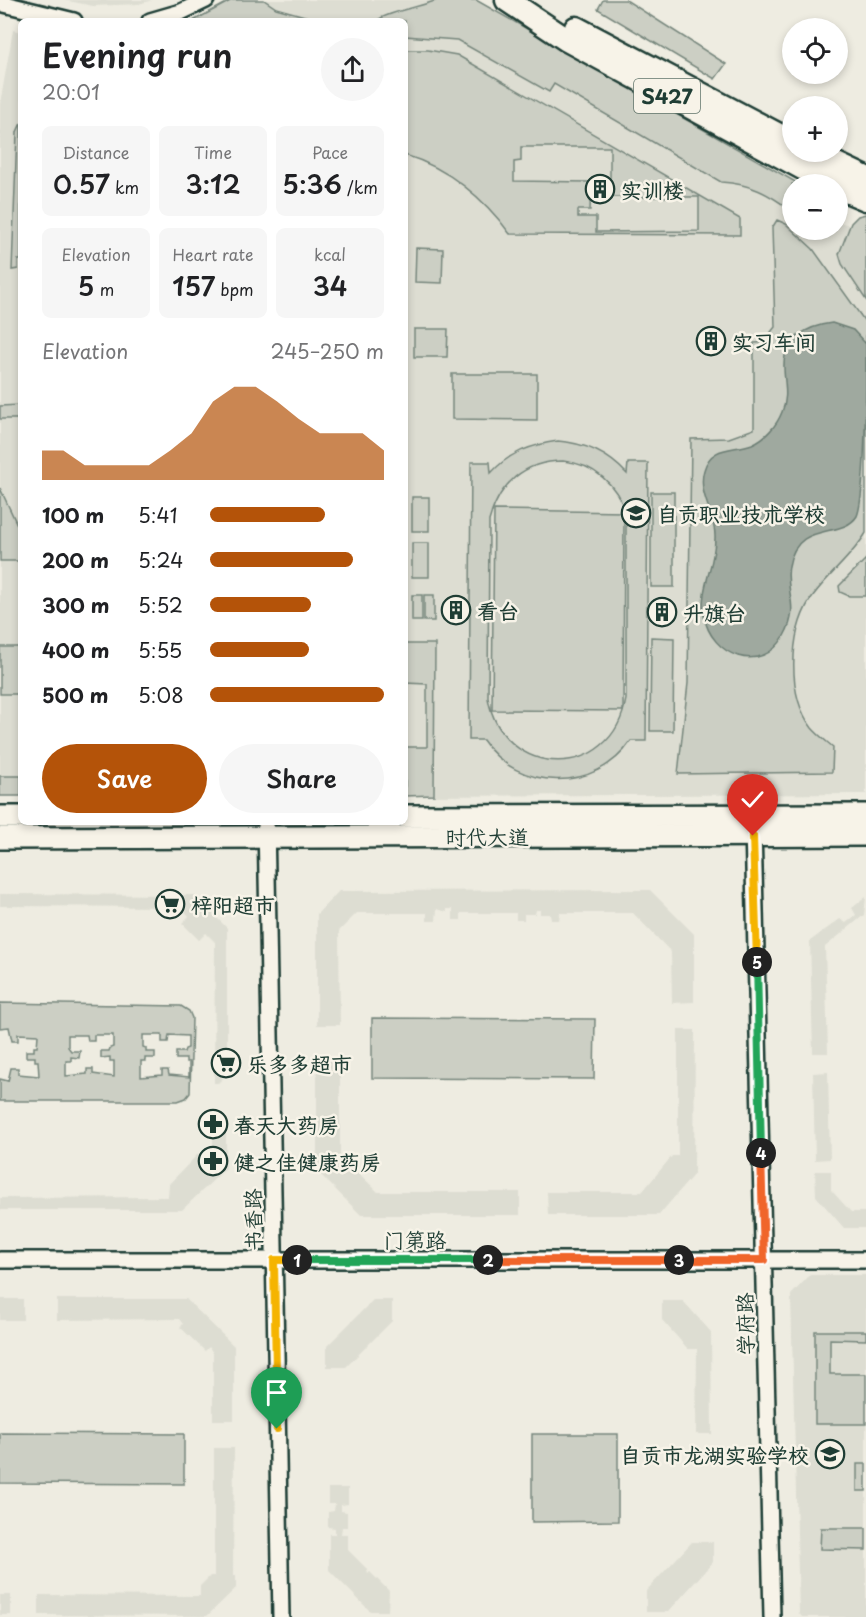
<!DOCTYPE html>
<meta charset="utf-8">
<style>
:root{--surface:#fff;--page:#f6f6f6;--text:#202124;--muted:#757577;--accent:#b45309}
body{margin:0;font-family:"Playpen Sans","LXGW WenKai TC",sans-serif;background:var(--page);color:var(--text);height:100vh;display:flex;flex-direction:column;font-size:22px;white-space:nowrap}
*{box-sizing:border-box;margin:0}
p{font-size:20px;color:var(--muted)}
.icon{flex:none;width:33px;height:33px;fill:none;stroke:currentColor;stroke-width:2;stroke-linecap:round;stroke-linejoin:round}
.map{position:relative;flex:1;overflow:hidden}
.sheet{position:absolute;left:18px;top:18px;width:390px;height:807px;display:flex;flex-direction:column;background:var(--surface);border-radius:9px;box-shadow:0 3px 9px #0003}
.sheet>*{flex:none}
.controls{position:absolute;left:782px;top:18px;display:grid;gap:12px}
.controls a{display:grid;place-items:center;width:66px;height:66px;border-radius:50%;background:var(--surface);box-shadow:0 3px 9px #0003;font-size:30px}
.pin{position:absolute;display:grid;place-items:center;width:51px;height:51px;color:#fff;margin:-62px -26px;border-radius:50% 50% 50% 0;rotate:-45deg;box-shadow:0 0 6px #0007}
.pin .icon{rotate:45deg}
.km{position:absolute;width:30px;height:30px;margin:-15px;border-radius:50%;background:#222;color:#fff;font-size:16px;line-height:30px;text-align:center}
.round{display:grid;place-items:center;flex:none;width:63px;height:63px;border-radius:32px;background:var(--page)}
.headline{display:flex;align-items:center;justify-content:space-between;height:102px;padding:0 24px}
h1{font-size:33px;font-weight:600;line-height:45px}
.metrics{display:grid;grid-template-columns:repeat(3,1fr);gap:9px;height:102px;padding:6px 24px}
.metrics div{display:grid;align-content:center;border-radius:9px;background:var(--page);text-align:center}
.metrics b{font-size:26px;font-weight:600}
.metrics small{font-size:16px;font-weight:400}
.metrics p{font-size:16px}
.chart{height:168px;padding:12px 24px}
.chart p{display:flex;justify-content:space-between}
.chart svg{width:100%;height:108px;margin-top:6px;fill:var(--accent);opacity:.7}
.cta{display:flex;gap:12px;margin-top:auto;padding:12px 24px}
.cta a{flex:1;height:69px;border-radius:36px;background:var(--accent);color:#fff;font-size:24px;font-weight:600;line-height:69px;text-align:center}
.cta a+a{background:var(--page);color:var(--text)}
ul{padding:0 24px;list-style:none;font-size:20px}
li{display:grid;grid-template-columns:96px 72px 1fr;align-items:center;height:45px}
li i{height:15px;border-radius:8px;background:var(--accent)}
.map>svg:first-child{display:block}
.built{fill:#ddddd2}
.green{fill:#cccfc4;stroke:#76867c;stroke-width:1.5;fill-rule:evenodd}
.water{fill:#9fa99f;stroke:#6c7e74;stroke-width:1.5}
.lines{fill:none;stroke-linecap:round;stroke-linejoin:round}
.street-casing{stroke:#1f3d34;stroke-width:20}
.secondary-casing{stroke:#1f3d34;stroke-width:26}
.primary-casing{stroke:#1f3d34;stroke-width:27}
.street{stroke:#f7f3e8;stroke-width:15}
.secondary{stroke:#f7f3e8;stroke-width:21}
.primary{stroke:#f7f3e8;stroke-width:22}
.split-1-casing{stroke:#fff;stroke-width:12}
.split-2-casing{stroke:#fff;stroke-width:12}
.split-3-casing{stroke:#fff;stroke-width:12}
.split-4-casing{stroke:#fff;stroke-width:12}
.split-5-casing{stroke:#fff;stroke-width:12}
.split-6-casing{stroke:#fff;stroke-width:12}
.split-1{stroke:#f5b400;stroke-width:8}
.split-2{stroke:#22a559;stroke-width:8}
.split-3{stroke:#f0652b;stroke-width:8}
.split-4{stroke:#f0652b;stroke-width:8}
.split-5{stroke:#22a559;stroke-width:8}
.split-6{stroke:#f5b400;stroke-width:8}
.labels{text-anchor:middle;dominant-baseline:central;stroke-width:5;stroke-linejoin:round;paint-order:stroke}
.shield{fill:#f7f3e8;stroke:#60746a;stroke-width:1.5}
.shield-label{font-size:20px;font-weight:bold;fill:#1f3d34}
.poi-label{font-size:21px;font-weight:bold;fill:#1f3d34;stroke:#f7f3e8;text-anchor:start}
.street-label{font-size:21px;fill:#1f3d34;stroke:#f7f3e8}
</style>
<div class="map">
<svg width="866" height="1617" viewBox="0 0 866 1617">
<rect width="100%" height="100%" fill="#eeece1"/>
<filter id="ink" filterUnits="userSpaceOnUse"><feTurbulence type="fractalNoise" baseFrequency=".0167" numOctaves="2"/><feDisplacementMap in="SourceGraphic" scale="12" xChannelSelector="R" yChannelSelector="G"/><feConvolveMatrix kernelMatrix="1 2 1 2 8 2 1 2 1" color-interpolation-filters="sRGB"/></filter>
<g filter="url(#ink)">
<g class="built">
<polygon points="64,0 152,0 139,4 93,6"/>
<polygon points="251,0 445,0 792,199 792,230 837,230 837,221 866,231 866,794 405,796 405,21 215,21"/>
<polygon points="13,30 21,32 21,796 0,796 0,104"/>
<polygon points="650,890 694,934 694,1002 672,1003 671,952 633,913 560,913 559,920 551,920 550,914 540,914 540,910 536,910 535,914 524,914 524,920 516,920 516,913 461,913 461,920 453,920 453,909 447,909 447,912 437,909 436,921 427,921 427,913 357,913 339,931 340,1025 317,1025 317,914 339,891"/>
<polygon points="0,894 194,895 227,928 227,1074 218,1083 214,1083 215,942 206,933 199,940 182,923 189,916 181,907 0,906"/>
<polygon points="866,897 864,915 825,947 828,1053 813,1053 810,941 840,919 846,923 856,915 852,908"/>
<polygon points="678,1030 695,1030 694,1174 659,1215 548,1215 547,1192 642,1192 672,1156 678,1156"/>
<polygon points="317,1060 340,1060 340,1155 378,1192 520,1192 520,1215 361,1215 317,1171"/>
<polygon points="828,1072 830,1159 815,1160 813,1073"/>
<polygon points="213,1113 218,1113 226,1122 226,1168 182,1210 0,1210 0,1198 168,1197 169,1184 198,1154 213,1154"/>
<polygon points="815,1171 831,1171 831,1190 851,1212 866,1212 866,1228 844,1228 816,1196"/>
<polygon points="810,1275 866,1275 866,1617 802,1617 799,1613 791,1295"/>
<rect x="0" y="1299" width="23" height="21"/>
<polygon points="57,1299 186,1299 234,1346 234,1420 213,1420 213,1353 209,1347 205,1351 180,1327 183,1324 179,1319 57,1320"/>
<polygon points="373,1300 392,1300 392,1321 346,1367 327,1367 327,1346"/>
<polygon points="662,1301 683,1301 711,1332 712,1434 696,1434 697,1349 688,1349 662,1320"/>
<polygon points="214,1448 234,1448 233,1576 236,1576 236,1588 207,1616 39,1615 39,1595 200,1596 200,1586 210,1576 214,1576"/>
<polygon points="328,1488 348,1488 348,1504 341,1505 341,1511 347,1512 347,1527 342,1527 341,1534 348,1534 348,1550 367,1569 368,1574 370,1572 389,1591 388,1611 370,1611 329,1570 329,1534 335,1534 335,1528 328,1527 328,1512 334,1511 335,1504 328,1504"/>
<polygon points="692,1542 713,1542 713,1562 668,1612 646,1612 646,1591"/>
<rect x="0" y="1595" width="11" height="20"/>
</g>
<g class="green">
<polygon points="232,0 264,0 276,8 308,17 310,21 193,21"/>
<path d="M437,0H476L799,184H792V211C768,193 751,184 721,182L554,84L549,92L457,40L405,36V21H377C383,13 424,6 437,0Z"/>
<polygon points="603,0 626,0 726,64 715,79 598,9"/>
<path d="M405,50H428L457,55L740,219V235L510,234C484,198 448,168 405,155ZM521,147H610V197H699V231L596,232V217H578V210H590L591,182L514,181V162L521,161Z"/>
<polygon points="21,123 21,260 18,260 18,269 12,270 17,132"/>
<polygon points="866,214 866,300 842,264 839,254 851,223 858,216"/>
<path d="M777,220L786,224L813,249L866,323V533C851,558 826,576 810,600C789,634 787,696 812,728C818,735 826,741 833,747L832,772L678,774L688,683L691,439L729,438L754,429V343L771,342V332L775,327L772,228Z"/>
<polygon points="416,248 443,249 442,283 415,282"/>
<polygon points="414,329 448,329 447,357 414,357"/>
<polygon points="452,374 537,374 537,420 452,419"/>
<polygon points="21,405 21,419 0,419 0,406"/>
<path d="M558,441C586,443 608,453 627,474L628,463H648L646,741H631C596,793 517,792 483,740H469L471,462H490L491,473C510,452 531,445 558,441ZM563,461C594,464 617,484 626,514V699C613,782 503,781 488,698L489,521C499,484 524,461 563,461Z"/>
<polygon points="0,488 21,533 21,561 0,561"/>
<rect x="651" y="492" width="23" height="95"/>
<rect x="412" y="497" width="17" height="34"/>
<polygon points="494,510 624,512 623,711 492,710"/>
<rect x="412" y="543" width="17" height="34"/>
<polygon points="866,559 866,596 849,596 840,592 839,586"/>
<rect x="412" y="595" width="10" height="26"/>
<rect x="424" y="595" width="10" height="26"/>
<polygon points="651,637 674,638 673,731 650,731"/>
<polygon points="405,644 435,644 434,795 405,796 405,747 427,747 427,684 405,683"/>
<rect x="0" y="647" width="21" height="47"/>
<rect x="0" y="776" width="21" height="20"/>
<path d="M0,1003L181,1006L189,1011L192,1018L190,1093L186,1098L178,1101H0V1079L8,1081L11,1068H18V1074L39,1076L38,1061H35V1057H26V1051H34V1047H37L38,1035L18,1034V1041H12L9,1027L0,1028ZM68,1035H87L88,1041H94V1035H113V1047L110,1048L109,1051H101V1058L110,1057V1061H114V1077L93,1074V1069H87V1074L66,1076V1061H71V1057L79,1058L80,1051H71L68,1047ZM143,1035H162V1042H168L169,1035L188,1036V1048L185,1049L184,1052H176V1059H186V1062H189V1077L169,1075L168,1070H162V1075L141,1077V1061H145V1058H155V1052H146V1048L143,1047Z"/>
<polygon points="372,1018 595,1019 594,1079 372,1078"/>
<polygon points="815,1331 866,1331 866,1340 830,1339 830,1374 866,1374 866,1424 815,1424"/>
<polygon points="0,1433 184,1434 184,1484 0,1483"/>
<polygon points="532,1434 618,1434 618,1521 532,1522"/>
<rect x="857" y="1464" width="9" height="27"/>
<polygon points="821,1528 866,1528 866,1550 820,1549"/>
</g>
<path class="water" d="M832,323L853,330L866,344C866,377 866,494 857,516C842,540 797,519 789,566C784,591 801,606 784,636C761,676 711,656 704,616C699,588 716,564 715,536C715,513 697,493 704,470C711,445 733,451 752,444C766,438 777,425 782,412C789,396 784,382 784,367C783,339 807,326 832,323Z"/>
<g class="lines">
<g class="street-casing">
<g id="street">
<polyline points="0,3 74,21"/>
<polyline points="150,21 181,12 206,0"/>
<polyline points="266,822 281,1617"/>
<polyline points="753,827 772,1617"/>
<polyline points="0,1260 866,1260"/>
</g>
</g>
<g class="secondary-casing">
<g id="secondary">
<polyline points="405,816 866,815"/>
<polyline points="0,817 21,817"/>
<polyline points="0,838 866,835"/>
</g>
</g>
<g class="primary-casing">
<g id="primary">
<polyline points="507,0 567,40 832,184"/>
<polyline points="576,28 792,142"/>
<polyline points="811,152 866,178"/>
<polyline points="837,187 866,199"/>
</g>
</g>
<use href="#street" class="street"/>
<use href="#secondary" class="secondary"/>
<use href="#primary" class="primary"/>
</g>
</g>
<g class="lines" filter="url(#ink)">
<g class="split-1-casing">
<polyline id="split-1" points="277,1429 274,1260 297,1260"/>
</g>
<g class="split-2-casing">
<polyline id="split-2" points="297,1260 488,1260"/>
</g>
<g class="split-3-casing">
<polyline id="split-3" points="488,1260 679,1260"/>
</g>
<g class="split-4-casing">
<polyline id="split-4" points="679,1260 764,1260 761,1153"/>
</g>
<g class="split-5-casing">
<polyline id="split-5" points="757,962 761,1153"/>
</g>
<g class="split-6-casing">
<polyline id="split-6" points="753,836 757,962"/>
</g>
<use href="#split-1" class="split-1"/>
<use href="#split-2" class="split-2"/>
<use href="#split-3" class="split-3"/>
<use href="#split-4" class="split-4"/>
<use href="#split-5" class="split-5"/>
<use href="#split-6" class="split-6"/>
</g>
<defs>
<g id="building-ring" transform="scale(1.5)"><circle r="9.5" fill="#f7f3e8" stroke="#1f3d34" stroke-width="1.5"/><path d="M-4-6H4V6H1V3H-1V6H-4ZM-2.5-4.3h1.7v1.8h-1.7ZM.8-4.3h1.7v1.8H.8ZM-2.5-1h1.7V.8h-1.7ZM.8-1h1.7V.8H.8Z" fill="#1f3d34"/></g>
<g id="school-ring" transform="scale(1.5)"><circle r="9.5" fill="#f7f3e8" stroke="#1f3d34" stroke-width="1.5"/><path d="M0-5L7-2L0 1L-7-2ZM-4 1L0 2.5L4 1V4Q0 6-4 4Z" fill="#1f3d34"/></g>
<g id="supermarket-ring" transform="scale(1.5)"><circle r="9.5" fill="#f7f3e8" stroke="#1f3d34" stroke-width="1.5"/><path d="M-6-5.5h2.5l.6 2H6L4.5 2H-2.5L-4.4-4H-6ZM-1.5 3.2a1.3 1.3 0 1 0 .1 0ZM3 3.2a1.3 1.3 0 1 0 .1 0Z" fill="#1f3d34"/></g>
<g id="pharmacy-ring" transform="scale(1.5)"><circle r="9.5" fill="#f7f3e8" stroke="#1f3d34" stroke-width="1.5"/><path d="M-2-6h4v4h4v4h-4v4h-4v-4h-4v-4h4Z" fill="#1f3d34"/></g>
</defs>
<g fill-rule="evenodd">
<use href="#building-ring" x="600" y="189"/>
<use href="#building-ring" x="711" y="341"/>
<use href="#school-ring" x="636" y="513"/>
<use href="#building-ring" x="456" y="610"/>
<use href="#building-ring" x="662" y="612"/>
<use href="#supermarket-ring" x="170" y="904"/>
<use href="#supermarket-ring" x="226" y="1063"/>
<use href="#pharmacy-ring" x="213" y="1124"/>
<use href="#pharmacy-ring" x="213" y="1161"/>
<use href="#school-ring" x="830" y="1454"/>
</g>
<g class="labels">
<rect class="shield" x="634" y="79" width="66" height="34" rx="4.5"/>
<g class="shield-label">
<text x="667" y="96">S427</text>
</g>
<g class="poi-label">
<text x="621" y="189">实训楼</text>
<text x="732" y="341">实习车间</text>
<text x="657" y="513">自贡职业技术学校</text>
<text x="477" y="610">看台</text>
<text x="683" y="612">升旗台</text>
<text x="191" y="904">梓阳超市</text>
<text x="247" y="1063">乐多多超市</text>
<text x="234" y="1124">春天大药房</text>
<text x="234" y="1161">健之佳健康药房</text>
<text x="809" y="1454" text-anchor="end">自贡市龙湖实验学校</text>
</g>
<g class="street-label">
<text x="487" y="836">时代大道</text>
<text transform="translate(252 1220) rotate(-91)">书香路</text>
<text x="415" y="1239">门第路</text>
<text transform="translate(744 1324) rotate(-91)">学府路</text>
</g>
</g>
</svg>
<div class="controls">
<a><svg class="icon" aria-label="locate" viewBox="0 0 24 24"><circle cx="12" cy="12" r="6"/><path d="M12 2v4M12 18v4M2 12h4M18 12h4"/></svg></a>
<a>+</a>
<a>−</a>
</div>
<div class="pin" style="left:277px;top:1429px;background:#1e9e55"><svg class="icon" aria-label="arrive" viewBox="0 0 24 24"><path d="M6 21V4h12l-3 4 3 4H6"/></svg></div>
<div class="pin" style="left:753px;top:836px;background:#d93025"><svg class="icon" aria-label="check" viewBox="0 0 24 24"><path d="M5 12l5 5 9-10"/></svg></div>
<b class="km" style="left:297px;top:1260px">1</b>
<b class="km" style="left:488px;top:1260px">2</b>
<b class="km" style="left:679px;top:1260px">3</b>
<b class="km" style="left:761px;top:1153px">4</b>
<b class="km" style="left:757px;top:962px">5</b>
<section class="sheet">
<div class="headline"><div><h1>Evening run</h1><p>20:01</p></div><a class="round"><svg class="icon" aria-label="share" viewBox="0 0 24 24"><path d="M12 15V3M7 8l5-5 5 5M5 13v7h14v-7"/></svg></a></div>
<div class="metrics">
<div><p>Distance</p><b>0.57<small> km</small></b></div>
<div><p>Time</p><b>3:12</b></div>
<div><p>Pace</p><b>5:36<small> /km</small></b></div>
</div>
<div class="metrics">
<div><p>Elevation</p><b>5<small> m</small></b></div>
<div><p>Heart rate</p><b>157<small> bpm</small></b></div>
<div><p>kcal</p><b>34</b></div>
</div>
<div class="chart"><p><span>Elevation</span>245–250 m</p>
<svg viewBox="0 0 160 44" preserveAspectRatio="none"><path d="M0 44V32L10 32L20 38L30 38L40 38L50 38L60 32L70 25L80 12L90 6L100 6L110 12L120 19L130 25L140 25L150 25L160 32V44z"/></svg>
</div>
<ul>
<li><b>100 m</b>5:41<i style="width:66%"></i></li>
<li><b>200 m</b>5:24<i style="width:82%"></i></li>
<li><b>300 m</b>5:52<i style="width:58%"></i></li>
<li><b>400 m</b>5:55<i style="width:57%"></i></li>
<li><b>500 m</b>5:08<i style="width:100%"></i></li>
</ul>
<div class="cta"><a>Save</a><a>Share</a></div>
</section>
</div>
